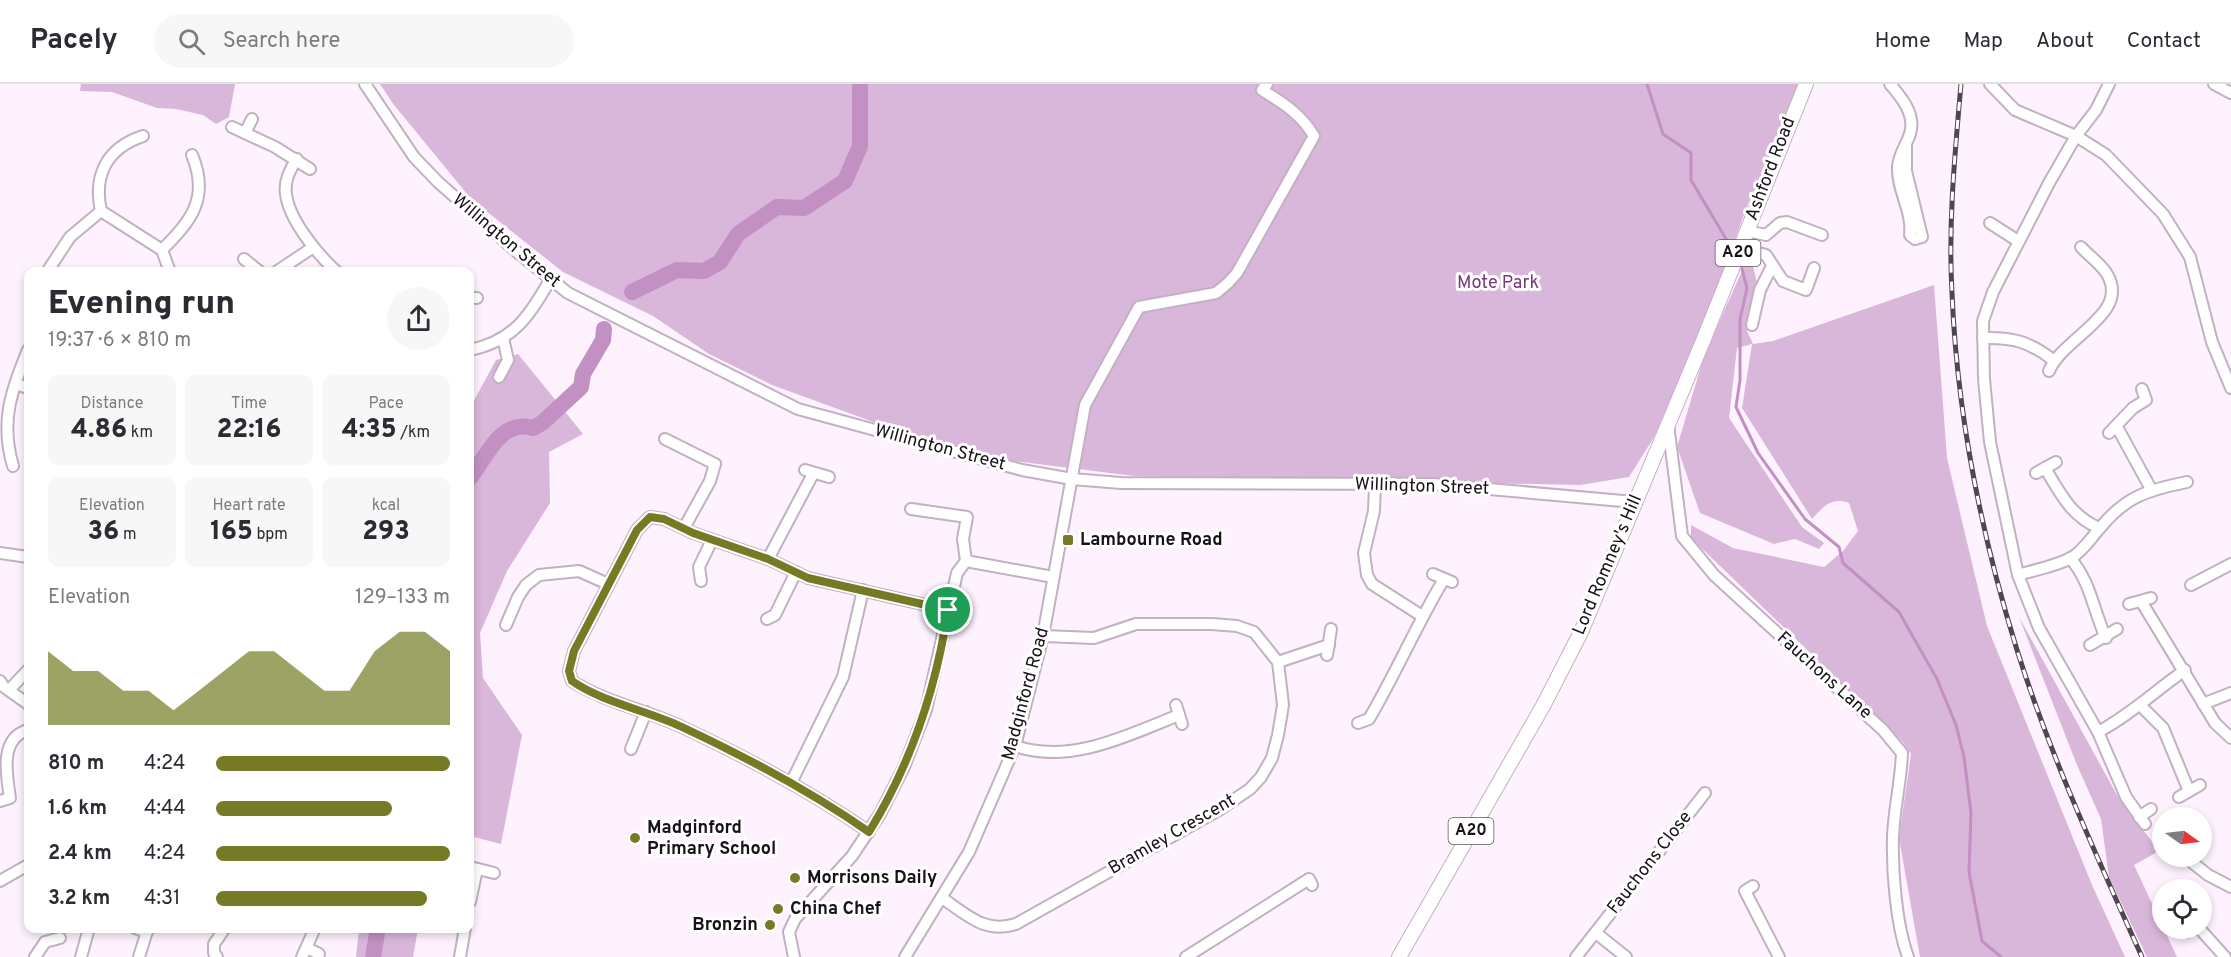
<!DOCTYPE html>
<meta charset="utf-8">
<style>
:root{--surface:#fff;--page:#f7f7f7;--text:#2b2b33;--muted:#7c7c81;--line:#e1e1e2;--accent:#757b25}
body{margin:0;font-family:Overpass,sans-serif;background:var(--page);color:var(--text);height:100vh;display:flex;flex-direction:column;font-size:22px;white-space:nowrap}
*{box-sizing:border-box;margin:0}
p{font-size:20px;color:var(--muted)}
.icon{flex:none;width:33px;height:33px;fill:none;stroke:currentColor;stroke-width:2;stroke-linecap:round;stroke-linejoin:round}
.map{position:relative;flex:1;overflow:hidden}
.drawer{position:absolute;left:24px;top:183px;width:450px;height:666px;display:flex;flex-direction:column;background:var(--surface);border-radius:12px;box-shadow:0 3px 9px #0003}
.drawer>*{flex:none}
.needle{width:39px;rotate:104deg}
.fabs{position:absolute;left:2152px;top:723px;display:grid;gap:12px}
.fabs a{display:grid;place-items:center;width:60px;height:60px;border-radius:50%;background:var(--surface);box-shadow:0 3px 9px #0003;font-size:30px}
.pin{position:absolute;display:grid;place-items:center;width:51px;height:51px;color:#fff;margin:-26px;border:3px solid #fff;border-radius:50%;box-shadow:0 2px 6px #0007}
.round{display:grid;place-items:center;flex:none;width:63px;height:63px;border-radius:32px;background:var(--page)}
.headline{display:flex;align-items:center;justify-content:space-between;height:102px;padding:0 24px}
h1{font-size:33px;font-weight:800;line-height:45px}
.stats{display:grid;grid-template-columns:repeat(3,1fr);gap:9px;height:102px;padding:6px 24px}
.stats div{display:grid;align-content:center;border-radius:12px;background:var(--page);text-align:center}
.stats b{font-size:26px;font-weight:800}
.stats small{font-size:16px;font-weight:400}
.stats p{font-size:16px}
.chart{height:168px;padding:12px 24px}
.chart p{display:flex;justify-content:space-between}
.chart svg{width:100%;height:108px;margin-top:6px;fill:var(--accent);opacity:.7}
ul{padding:0 24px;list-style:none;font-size:20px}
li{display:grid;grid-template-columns:96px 72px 1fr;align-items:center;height:45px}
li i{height:15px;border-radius:8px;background:var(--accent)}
header{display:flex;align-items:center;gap:36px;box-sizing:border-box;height:84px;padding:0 30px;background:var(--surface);border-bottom:2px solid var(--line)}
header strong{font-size:28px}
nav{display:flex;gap:33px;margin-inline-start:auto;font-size:21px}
.search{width:420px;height:54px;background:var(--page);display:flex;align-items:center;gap:15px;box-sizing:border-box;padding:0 21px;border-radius:33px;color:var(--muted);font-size:22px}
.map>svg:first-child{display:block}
.green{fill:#d9b7da}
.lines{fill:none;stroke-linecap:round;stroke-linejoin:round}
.stream{stroke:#c290c3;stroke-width:3}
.river{stroke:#c290c3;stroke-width:16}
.minor-casing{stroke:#c3b0c3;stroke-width:14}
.major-casing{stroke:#c3b0c3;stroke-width:16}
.minor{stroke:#fff;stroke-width:10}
.major{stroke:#fff;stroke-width:14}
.rail-casing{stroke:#4f474f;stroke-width:5}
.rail{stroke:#fff;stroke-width:3;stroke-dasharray:9;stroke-linecap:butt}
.route-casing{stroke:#fff;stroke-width:12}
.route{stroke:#757b25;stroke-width:8}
.poi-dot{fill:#757b25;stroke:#fff;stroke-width:2}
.labels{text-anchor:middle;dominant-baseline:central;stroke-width:6;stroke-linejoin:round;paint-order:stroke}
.shield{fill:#fff;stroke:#5d585d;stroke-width:1.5}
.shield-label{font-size:16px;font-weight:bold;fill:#181118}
.street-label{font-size:18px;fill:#181118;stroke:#fff}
.park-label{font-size:18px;fill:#763979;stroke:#fff}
.poi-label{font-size:18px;font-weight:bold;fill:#181118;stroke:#fff;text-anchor:start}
</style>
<header>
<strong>Pacely</strong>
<div class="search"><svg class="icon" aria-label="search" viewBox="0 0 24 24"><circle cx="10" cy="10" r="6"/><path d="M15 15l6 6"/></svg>Search here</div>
<nav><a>Home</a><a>Map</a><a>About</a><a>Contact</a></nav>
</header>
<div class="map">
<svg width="2231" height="873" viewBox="0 0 2231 873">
<rect width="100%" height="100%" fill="#fef2fe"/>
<g class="green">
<polygon points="81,0 235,0 229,33 216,40 203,31 176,25 157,24 112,8 80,7"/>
<polygon points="380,0 1803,0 1746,125 1704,241 1654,353 1629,393 1580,401 1134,392 1007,376 890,344 772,301 709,270 653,232 563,188 472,116 394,21"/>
<path d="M1750,169L1757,199L1747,247L1753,260L1773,257L1934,201L1947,374L1987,542L2092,801L2125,873H1920L1899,754L1911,670L1902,657L1691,454V441L1733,464L1824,483L1843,467L1858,447L1849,419C1831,413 1824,422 1812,435L1742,324L1752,260L1737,264L1729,334L1802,443L1824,459L1819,465L1795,455L1774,460L1700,429L1677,363L1704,272Z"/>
<polygon points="518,270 583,350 549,368 550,419 507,487 480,549 483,594 522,651 501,760 470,752 470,324 496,276"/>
<polygon points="2019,533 2117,711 2159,767 2134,781 2177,873 2147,873 2109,793 2101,735 2077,681"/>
<polygon points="359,845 418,845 413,873 356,873"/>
</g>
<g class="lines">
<g class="stream">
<polyline points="1647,0 1663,50 1691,69 1691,96 1732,165"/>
<polyline points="1741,181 1747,204 1740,235 1740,296 1736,323 1758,369 1805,435 1839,463 1843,479 1899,528 1937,595 1956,641 1964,673 1971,729 1969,788 1982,857 2001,873"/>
</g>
<g class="river">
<polyline points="632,208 677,186 704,187 720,178 738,150 777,123 804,124 845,97 860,62 860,0"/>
<path d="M470,394C486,374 500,334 533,344L542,339L581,303L583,290L603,256L604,245"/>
<polyline points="373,873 378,844"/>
</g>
<g class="minor-casing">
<g id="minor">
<polyline points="365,0 414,73 438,98 517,168 568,209 798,325 1022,386 1072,395 1121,399 1433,400 1634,418"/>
<path d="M1890,0C1899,11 1909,22 1911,36C1914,54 1899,65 1898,83C1897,107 1913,127 1910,151L1915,155L1922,153L1906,87V59"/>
<polyline points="1990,0 2015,26 2076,52 2106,71 2163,130 2190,173 2212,258 2231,304"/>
<polyline points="2109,0 2096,26 2076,52 2049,99 1993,208 1983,237 1984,295 1990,358 2018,491 2039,544 2098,648 2126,713 2145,740"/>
<polyline points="2214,0 2231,9"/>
<polyline points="232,43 275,63 310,85"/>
<polyline points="245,49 252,35"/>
<path d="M143,52C107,64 93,91 101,127L162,166L170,188"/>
<path d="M297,75C290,85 284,98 286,110C289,136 318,171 337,188"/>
<polyline points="1990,139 2018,157"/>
<polyline points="1747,147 1766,151 1780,139 1787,138 1822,151"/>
<polyline points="1740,164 1766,171 1783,197 1806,206 1814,184"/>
<path d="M162,166C191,137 210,114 192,71"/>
<polyline points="244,175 260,188"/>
<polyline points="47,188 70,153 101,127"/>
<polyline points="276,188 312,164"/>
<polyline points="470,214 477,214"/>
<polyline points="1752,241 1760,206 1772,182"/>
<path d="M1983,254C2013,253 2030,258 2053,276"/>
<path d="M470,266C513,257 529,233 550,196"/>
<path d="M2049,287C2063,253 2131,230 2107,190C2101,180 2089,172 2081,163"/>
<polyline points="499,293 508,276 503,254"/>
<polyline points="16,300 28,304"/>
<path d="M1668,340L1682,452L1714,491L1883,646L1902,669C1901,697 1894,725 1893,753C1892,787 1896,840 1908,873"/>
<polyline points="2117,343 2151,405"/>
<polyline points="2109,349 2133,324 2146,316 2142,305"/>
<polyline points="665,355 715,380 710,397 684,444"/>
<path d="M13,382C0,338 11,307 28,266"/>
<path d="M2045,384C2060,409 2071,432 2099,444"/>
<polyline points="805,386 829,393"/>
<polyline points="2036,389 2056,378"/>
<polyline points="1375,401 1374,427 1364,469 1367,491 1372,500 1422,532"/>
<polyline points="911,425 967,433 963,455 966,477"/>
<polyline points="0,469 28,473"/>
<path d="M2070,474C2091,498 2093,526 2106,554"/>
<polyline points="768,475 813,390"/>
<polyline points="966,477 1053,493"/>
<polyline points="1433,490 1452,498"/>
<path d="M2018,491C2034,486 2056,482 2071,474C2084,466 2090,455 2100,444C2126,412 2148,406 2187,398"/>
<polyline points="701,497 699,483 712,456"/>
<polyline points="2191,501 2231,480"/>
<polyline points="2141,517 2215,639 2231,654"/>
<polyline points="2129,520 2151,514"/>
<polyline points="767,535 775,531 796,488"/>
<polyline points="506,541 518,513 526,501 539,491 579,487 608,500"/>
<polyline points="2090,561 2117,545"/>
<polyline points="1327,571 1331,545"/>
<polyline points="1278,578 1329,561"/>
<polyline points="0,597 4,603 28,620"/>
<polyline points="9,606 28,586"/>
<polyline points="2203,620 2231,609"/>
<polyline points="1176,621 1182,640"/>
<polyline points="2141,622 2163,644 2189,707"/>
<path d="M1358,639L1369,635C1396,589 1417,540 1444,495"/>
<path d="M2098,648C2130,631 2155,607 2185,586"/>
<path d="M1015,662C1071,681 1128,651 1179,631"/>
<polyline points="631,665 646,628"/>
<polyline points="791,699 843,593 863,506"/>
<polyline points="2179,713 2200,701"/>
<path d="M0,717L10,714C6,688 0,654 28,646"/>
<polyline points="2139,733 2151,725"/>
<path d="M869,748C810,707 746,673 682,643C646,626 604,618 572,597L569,587L574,567L637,446L650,433L664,435L693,449L768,475L808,494L948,526"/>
<polyline points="2184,772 2208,791 2231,803"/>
<polyline points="470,783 494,789"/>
<polyline points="0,797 28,781"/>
<polyline points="1753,802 1745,807 1779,873"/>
<path d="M942,814C967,831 985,850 1016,840L1219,726L1250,705L1261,693L1272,674L1278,651L1283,621L1278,578L1254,548L1237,542L1212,540H1136L1094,554L1043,552"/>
<polyline points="470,818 477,785"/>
<polyline points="135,844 147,848"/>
<polyline points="2199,844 2225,873"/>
<polyline points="2187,848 2189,844"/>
<polyline points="1596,849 1626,873"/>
<polyline points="307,864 319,870"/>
<polyline points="35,873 45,858 60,854"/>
<polyline points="81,873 89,844"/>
<polyline points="139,873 148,844"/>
<polyline points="217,873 214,869 214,860 225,844"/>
<polyline points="302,873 315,844"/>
<polyline points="460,873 465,844"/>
<polyline points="794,873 789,848 795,835 852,772 880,730 904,683 926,626 957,489 966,477"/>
<path d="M905,873L969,768L1015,662L1043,552L1085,321L1139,223L1216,209L1228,199L1237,189L1314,52C1301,30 1283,19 1262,6L1267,0"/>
<polyline points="1186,873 1309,795 1312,801"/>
<polyline points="1576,873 1705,709"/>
</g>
</g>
<g class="major-casing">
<polyline id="major" points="1399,873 1543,622 1581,548 1703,257 1806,0"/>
</g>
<use href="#minor" class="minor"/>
<use href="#major" class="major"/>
<g class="rail-casing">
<path id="rail" d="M1961,0C1955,69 1948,139 1952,209C1957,330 1981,450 2017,566C2050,671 2097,773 2142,873"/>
</g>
<use href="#rail" class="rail"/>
</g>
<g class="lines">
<g class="route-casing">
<path id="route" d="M650,433L664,435L693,449L768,475L808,494L948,526C936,605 911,680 869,748C810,707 746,673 682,643C646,626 604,619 572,597L569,587L574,567L637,446Z"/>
</g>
<use href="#route" class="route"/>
</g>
<g class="poi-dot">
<rect x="1062" y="450" width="12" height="12" rx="3"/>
<circle cx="635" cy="754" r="6"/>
<circle cx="795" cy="794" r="6"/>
<circle cx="778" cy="825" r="6"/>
<circle cx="770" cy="841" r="6"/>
</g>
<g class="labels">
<g class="shield">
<rect x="1715.5" y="156" width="45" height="26" rx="4.5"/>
<rect x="1448.5" y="734" width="45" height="26" rx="4.5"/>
</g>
<g class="shield-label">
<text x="1738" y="169">A20</text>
<text x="1471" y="747">A20</text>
</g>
<g class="street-label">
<text transform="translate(1771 85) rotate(-69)">Ashford Road</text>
<text transform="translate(506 157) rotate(40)">Willington Street</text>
<text transform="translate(940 364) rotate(15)">Willington Street</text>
<text transform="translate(1422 403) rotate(2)">Willington Street</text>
<text transform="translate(1608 481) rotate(-67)">Lord Romney's Hill</text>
<text transform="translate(1824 592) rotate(42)">Fauchons Lane</text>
<text transform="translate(1026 610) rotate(-75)">Madginford Road</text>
<text transform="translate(1172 751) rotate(-30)">Bramley Crescent</text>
<text transform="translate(1650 779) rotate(-52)">Fauchons Close</text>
</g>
<g class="park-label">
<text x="1498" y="199">Mote Park</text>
</g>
<g class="poi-label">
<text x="1080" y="456">Lambourne Road</text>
<text x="647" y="744">Madginford<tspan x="647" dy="21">Primary School</tspan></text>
<text x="807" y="794">Morrisons Daily</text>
<text x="790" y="825">China Chef</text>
<text x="758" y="841" text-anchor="end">Bronzin</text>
</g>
</g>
</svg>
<div class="fabs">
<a><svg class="needle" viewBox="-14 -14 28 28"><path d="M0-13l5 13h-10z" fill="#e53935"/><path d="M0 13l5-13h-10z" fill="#7c7c81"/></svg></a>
<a><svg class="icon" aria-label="locate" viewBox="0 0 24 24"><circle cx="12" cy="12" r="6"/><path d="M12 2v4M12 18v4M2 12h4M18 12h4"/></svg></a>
</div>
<div class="pin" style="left:948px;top:526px;background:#1e9e55"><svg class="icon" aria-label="arrive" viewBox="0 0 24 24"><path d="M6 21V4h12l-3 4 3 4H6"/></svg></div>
<section class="drawer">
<div class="headline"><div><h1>Evening run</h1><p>19:37 · 6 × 810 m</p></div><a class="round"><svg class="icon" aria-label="share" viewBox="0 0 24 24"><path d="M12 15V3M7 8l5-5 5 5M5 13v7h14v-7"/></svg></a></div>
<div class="stats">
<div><p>Distance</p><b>4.86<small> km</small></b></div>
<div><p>Time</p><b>22:16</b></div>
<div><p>Pace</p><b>4:35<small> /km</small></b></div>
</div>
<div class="stats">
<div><p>Elevation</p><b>36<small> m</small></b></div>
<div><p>Heart rate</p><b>165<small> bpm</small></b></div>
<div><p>kcal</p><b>293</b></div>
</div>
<div class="chart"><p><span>Elevation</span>129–133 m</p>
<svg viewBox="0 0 160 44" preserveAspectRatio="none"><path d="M0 44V14L10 22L20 22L30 30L40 30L50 38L60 30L70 22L80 14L90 14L100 22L110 30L120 30L130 14L140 6L150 6L160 14V44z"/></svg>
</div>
<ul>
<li><b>810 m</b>4:24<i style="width:100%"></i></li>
<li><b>1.6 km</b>4:44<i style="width:75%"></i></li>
<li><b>2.4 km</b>4:24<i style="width:100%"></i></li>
<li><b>3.2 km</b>4:31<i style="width:90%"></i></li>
</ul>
</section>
</div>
